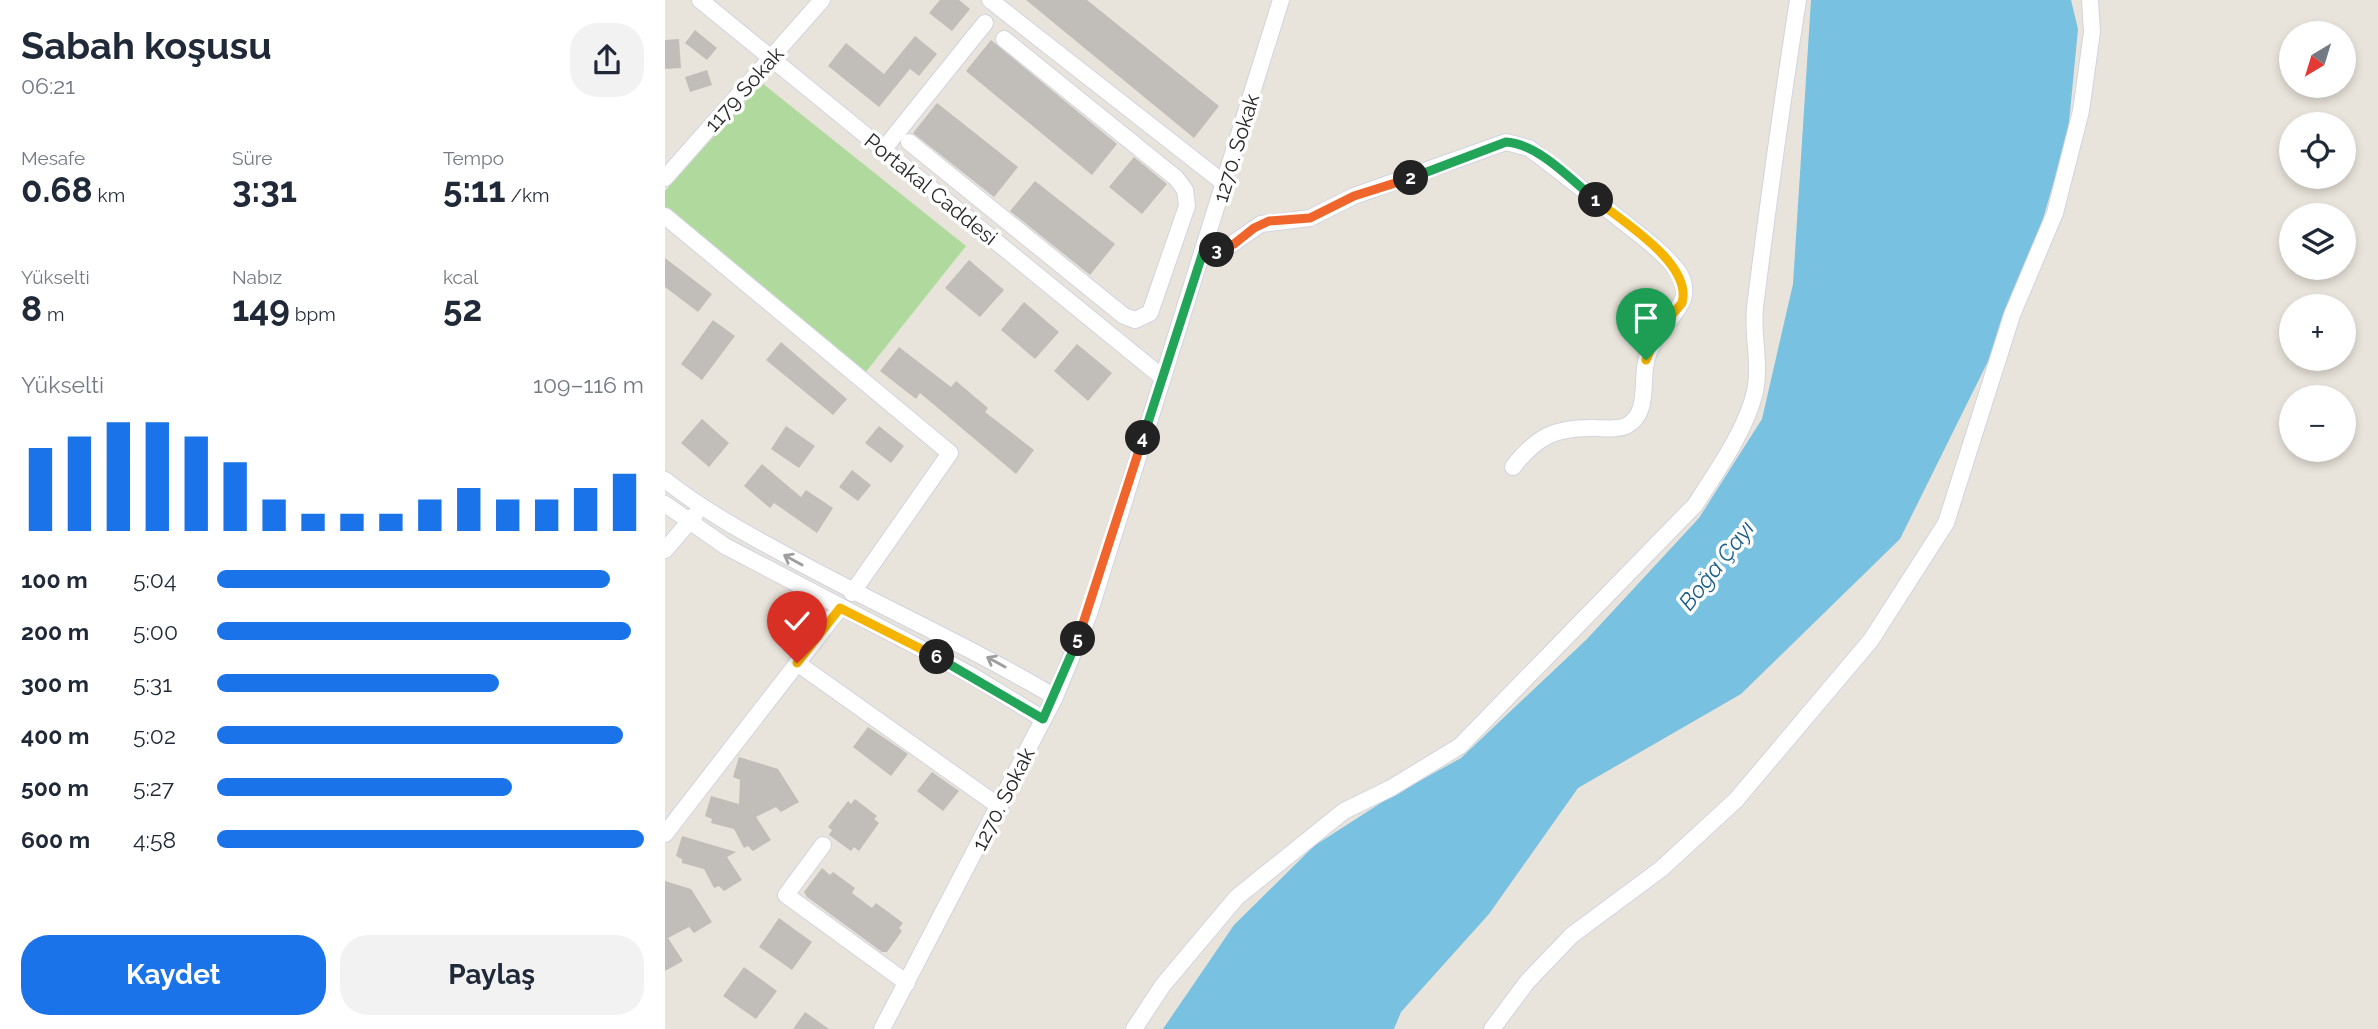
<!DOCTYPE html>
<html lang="tr">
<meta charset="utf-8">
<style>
:root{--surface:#fff;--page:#f2f2f3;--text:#1f2937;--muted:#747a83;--accent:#1a73e8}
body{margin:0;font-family:Raleway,sans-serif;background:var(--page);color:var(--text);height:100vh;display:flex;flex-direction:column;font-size:26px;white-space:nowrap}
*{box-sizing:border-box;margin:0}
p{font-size:23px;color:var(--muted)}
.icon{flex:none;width:38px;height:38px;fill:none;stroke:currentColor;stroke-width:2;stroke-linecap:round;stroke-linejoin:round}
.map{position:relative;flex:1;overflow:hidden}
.drawer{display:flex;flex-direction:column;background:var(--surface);width:665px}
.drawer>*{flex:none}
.needle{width:46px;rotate:218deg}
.tools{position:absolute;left:1614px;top:21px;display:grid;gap:14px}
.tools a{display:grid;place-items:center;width:77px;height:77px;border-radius:50%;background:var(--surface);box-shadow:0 4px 10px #0003;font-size:35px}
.pin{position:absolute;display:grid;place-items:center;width:60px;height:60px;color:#fff;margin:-72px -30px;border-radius:50% 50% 50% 0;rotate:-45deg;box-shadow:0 0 7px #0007}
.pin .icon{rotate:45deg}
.km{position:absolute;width:35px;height:35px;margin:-18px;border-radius:50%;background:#222;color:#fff;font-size:19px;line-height:35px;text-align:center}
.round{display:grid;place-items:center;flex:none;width:74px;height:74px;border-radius:28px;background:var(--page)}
.overview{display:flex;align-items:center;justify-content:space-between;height:119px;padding:0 21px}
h1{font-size:38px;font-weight:700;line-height:52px}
.metrics{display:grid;grid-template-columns:repeat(3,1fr);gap:10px;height:119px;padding:7px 21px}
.metrics div{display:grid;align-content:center}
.metrics b{font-size:35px;font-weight:700}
.metrics small{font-size:19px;font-weight:400}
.metrics p{font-size:19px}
.chart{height:196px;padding:14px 21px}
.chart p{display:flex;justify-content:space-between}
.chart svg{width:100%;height:126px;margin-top:7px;stroke:var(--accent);stroke-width:6}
.primary-button{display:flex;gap:14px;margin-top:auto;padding:14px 21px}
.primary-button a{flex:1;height:80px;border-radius:28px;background:var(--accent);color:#fff;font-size:28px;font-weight:700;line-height:80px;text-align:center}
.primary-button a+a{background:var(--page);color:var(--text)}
ul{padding:0 21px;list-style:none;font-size:23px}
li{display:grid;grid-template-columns:112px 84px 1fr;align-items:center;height:52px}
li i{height:18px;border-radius:9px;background:var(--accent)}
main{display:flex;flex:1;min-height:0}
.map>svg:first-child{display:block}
.green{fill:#b0da9d}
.water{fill:#78c1e1}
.building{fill:#c1bdb8}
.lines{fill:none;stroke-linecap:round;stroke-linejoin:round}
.minor-casing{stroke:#d1d3df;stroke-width:18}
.minor{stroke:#fff;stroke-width:16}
.oneway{stroke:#9e9e9e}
.split-1-casing{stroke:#fff;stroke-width:14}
.split-2-casing{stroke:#fff;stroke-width:14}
.split-3-casing{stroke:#fff;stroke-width:14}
.split-4-casing{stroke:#fff;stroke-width:14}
.split-5-casing{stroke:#fff;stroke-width:14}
.split-6-casing{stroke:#fff;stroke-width:14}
.split-7-casing{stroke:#fff;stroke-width:14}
.split-1{stroke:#f5b400;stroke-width:9}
.split-2{stroke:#22a559;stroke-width:9}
.split-3{stroke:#f0652b;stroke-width:9}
.split-4{stroke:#22a559;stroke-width:9}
.split-5{stroke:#f0652b;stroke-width:9}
.split-6{stroke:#22a559;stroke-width:9}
.split-7{stroke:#f5b400;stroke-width:9}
.labels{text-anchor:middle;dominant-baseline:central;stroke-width:7;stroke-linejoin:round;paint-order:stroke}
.street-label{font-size:21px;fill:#282828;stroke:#fff}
.water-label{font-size:23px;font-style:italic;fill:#1b5f89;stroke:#fff}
</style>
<main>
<section class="drawer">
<div class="overview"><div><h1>Sabah koşusu</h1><p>06:21</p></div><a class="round"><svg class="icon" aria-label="share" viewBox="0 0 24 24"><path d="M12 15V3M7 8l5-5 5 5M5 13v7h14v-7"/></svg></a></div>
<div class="metrics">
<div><p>Mesafe</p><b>0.68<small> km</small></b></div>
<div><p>Süre</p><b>3:31</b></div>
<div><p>Tempo</p><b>5:11<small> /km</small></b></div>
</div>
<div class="metrics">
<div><p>Yükselti</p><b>8<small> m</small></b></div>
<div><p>Nabız</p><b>149<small> bpm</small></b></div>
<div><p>kcal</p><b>52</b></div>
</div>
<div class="chart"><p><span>Yükselti</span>109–116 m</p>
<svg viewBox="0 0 160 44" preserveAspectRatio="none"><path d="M5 44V15M15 44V11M25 44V6M35 44V6M45 44V11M55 44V20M65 44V33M75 44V38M85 44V38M95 44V38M105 44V33M115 44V29M125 44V33M135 44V33M145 44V29M155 44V24"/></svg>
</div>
<ul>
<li><b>100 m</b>5:04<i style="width:92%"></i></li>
<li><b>200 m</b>5:00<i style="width:97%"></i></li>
<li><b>300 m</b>5:31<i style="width:66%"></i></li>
<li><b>400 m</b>5:02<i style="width:95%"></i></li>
<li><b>500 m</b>5:27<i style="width:69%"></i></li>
<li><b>600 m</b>4:58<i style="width:100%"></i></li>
</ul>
<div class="primary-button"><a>Kaydet</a><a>Paylaş</a></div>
</section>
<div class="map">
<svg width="1713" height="1029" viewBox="0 0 1713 1029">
<rect width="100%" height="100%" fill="#e9e4db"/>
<polygon class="green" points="97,83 301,246 200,373 0,207 0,191"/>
<polygon class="water" points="1146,0 1406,0 1413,29 1403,133 1366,260 1338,331 1235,539 1076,694 913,788 824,914 736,1012 729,1029 498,1029 569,925 649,846 722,799 796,758 922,639 1034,518 1097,419 1128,284"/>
<g class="building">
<polygon points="275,0 294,0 305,9 287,31 264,13"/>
<polygon points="361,0 422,0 554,106 529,138"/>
<polygon points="30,30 52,48 42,60 20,43"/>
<polygon points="250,36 272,54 254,76 245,69 214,107 163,66 181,43 219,74"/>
<polygon points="14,39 16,68 0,69 0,40"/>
<polygon points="326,40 452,144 427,175 301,71"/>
<polygon points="42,70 47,85 25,92 20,77"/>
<polygon points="272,103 353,167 329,197 248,133"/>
<polygon points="469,157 502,184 477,214 444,187"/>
<polygon points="370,181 450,244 425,275 345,211"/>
<polygon points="0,258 47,294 33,312 0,287"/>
<polygon points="304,260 339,290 315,317 280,288"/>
<polygon points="359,302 394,332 370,359 336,330"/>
<polygon points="48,320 70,336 37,380 16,364"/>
<polygon points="116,342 182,399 168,415 101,360"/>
<polygon points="412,344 447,373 423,401 389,371"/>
<polygon points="234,347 286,387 291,381 323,408 320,412 369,450 351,474 255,393 251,399 215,371"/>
<polygon points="37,419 64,443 44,467 16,443"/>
<polygon points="121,426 150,446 134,468 106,449"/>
<polygon points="214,426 239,446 226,463 200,443"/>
<polygon points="97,464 136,497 141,490 168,508 152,533 109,503 105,508 79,486"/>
<polygon points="187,470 206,485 193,501 174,487"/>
<polygon points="203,727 243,754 226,776 188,747"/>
<polygon points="74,757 113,769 134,802 116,812 111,807 91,817 106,840 88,851 83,846 79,848 69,829 46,823 47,819 40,816 46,796 74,804 75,780 68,777"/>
<polygon points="267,772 294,791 278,811 252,791"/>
<polygon points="190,799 212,816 209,819 214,823 194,851 189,847 186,851 164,835 167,830 163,827 183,801 186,804"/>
<polygon points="17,836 71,852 62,857 77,880 59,891 54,886 49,888 39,869 17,863 17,859 11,856"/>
<polygon points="157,868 165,875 168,872 190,888 187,893 207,908 211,903 238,923 234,928 237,931 222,952 217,952 142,897 139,892"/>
<polygon points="0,881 26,889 47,922 29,933 24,927 3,938 18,961 0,971"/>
<polygon points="114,918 147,942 127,970 94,947"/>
<polygon points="79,967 112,991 91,1019 58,996"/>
<polygon points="140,1012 164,1029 128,1029"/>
</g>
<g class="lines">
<g class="minor-casing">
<g id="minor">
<polyline points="35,0 497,377"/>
<polyline points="325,0 560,184"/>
<polyline points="244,142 459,316 470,320 485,313 522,206 520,190 511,178 339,39"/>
<polyline points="218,150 320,23"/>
<polyline points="0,178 157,0"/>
<polyline points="0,216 285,453 187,593"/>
<path d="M539,249L561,248L596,224L645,218L689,196L841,142L864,148C895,171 926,196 956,220C975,235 997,251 1012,270C1018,277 1020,286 1019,295C1017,311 989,332 982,358C975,380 986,413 961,426C952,430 940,428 930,428C891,427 872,436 848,467"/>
<path d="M0,480C37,509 76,531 117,553C207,603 301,644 390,697"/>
<polyline points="0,504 60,546 306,675 378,719"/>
<polyline points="0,550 30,515"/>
<polyline points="132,663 335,807"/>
<polyline points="0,834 175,608"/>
<polyline points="158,845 121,895 242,983"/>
<polyline points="217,1029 390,697 424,614 616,0"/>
<path d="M469,1029L498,985L572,897L679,811L726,788L795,746L1030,505C1052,471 1080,432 1090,392C1096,363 1087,336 1090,307C1103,204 1117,102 1133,0"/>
<polyline points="827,1029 862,982 907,935 996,869 1071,800 1206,640 1281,523 1347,315 1390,213 1416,111 1427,32 1425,0"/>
</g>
</g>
<use href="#minor" class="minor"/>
</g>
<defs><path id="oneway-shaft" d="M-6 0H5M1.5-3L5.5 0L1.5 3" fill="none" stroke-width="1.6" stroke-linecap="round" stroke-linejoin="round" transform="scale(1.75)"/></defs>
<g class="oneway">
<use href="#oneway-shaft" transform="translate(128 560) rotate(-151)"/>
<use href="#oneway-shaft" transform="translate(331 662) rotate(-151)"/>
</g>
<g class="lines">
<g class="split-1-casing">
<path id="split-1" d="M931,200C958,222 1028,264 1017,303L994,330L981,360"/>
</g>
<g class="split-2-casing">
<path id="split-2" d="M746,178L841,142C874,144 906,180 931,200"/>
</g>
<g class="split-3-casing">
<polyline id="split-3" points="552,250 569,244 589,228 604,221 645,218 689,196 746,178"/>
</g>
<g class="split-4-casing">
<polyline id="split-4" points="478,438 539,249 552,250"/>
</g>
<g class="split-5-casing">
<polyline id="split-5" points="413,639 478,438"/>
</g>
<g class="split-6-casing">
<polyline id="split-6" points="272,657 378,719 413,639"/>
</g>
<g class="split-7-casing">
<polyline id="split-7" points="132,663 175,608 272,657"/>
</g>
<use href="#split-1" class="split-1"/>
<use href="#split-2" class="split-2"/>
<use href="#split-3" class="split-3"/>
<use href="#split-4" class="split-4"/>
<use href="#split-5" class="split-5"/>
<use href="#split-6" class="split-6"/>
<use href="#split-7" class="split-7"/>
</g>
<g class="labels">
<g class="street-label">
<text transform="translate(79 89) rotate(-48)">1179 Sokak</text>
<text transform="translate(571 148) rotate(-73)">1270. Sokak</text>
<text transform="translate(266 189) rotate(39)">Portakal Caddesi</text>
<text transform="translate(338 799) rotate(-63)">1270. Sokak</text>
</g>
<g class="water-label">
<text transform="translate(1051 565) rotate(-52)">Boğa Çayı</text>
</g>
</g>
</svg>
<div class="tools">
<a><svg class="needle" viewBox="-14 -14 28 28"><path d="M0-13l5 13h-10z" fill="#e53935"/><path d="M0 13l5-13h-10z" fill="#747a83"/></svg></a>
<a><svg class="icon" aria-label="locate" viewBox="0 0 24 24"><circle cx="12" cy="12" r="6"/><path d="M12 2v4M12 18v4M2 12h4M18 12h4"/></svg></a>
<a><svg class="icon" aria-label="layers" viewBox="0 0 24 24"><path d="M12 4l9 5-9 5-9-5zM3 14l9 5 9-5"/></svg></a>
<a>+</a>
<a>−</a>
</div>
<div class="pin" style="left:981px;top:360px;background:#1e9e55"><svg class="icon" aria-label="arrive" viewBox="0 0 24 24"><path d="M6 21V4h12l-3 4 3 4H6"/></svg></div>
<div class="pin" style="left:132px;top:663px;background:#d93025"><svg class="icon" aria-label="check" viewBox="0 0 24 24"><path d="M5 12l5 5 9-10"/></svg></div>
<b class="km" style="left:931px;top:200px">1</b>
<b class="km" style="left:746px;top:178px">2</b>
<b class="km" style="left:552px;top:250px">3</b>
<b class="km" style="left:478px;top:438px">4</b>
<b class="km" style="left:413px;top:639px">5</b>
<b class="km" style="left:272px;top:657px">6</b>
</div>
</main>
